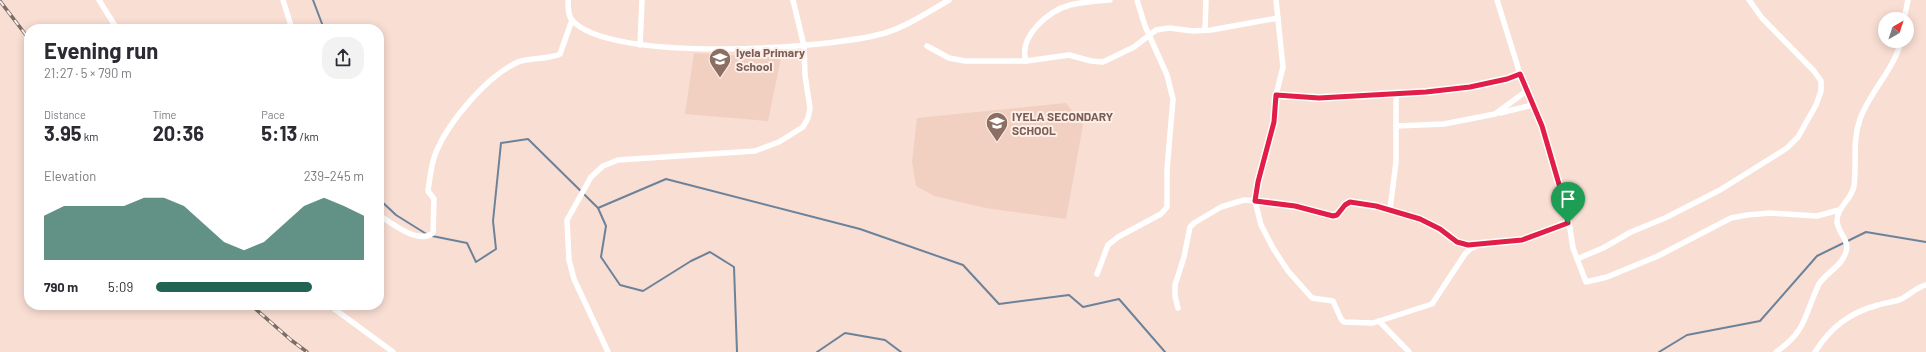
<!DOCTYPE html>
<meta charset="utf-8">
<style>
:root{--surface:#fff;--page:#f2f2f3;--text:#2b2b33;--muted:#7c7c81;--accent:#216454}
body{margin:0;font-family:Barlow,sans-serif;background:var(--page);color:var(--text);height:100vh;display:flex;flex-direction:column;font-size:15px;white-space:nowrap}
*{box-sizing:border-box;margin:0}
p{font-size:13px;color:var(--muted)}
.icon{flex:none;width:22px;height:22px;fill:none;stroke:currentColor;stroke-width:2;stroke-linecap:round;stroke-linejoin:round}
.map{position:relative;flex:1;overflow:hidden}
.details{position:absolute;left:24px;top:24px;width:360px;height:286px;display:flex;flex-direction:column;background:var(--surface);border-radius:16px;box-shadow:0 2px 10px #0003}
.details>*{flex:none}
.needle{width:26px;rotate:39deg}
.buttons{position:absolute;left:1878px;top:12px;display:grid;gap:8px}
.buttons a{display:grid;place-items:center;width:36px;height:36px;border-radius:50%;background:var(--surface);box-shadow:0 2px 10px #0003;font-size:20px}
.pin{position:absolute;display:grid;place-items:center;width:34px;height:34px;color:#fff;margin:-41px -17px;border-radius:50% 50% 50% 0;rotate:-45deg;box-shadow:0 0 4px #0007}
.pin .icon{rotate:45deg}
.round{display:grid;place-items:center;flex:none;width:42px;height:42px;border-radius:16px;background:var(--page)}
.summary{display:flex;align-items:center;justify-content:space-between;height:68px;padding:0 20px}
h1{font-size:22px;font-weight:700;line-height:30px}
.metrics{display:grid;grid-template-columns:repeat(3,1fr);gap:6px;height:68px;padding:4px 20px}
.metrics div{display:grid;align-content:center}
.metrics b{font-size:20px;font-weight:700}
.metrics small{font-size:11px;font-weight:400}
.metrics p{font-size:11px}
.chart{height:112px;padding:8px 20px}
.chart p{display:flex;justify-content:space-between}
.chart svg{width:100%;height:72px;margin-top:4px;fill:var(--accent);opacity:.7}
ul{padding:0 20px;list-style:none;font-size:13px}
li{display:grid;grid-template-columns:64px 48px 1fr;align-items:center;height:30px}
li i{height:10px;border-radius:5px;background:var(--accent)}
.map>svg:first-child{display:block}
.built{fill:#f1d0c1}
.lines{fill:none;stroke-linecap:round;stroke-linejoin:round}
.stream{stroke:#6c829a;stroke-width:2}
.minor{stroke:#fff;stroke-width:5.5}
.rail-casing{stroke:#7d6d67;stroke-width:3.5}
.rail{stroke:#feeee7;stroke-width:2;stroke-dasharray:6;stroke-linecap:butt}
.route-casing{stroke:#fff;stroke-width:8}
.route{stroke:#e11d48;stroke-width:5}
.labels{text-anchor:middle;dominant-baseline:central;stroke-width:4;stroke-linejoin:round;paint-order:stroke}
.education-label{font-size:12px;font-weight:bold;fill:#785e54;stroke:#feeee7;text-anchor:start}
</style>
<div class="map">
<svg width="1926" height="352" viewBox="0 0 1926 352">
<rect width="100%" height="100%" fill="#f9ded3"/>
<g class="built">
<polygon points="694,53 781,58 768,121 685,114"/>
<polygon points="1066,103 1083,125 1066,219 986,208 934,196 916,186 912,162 917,118"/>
</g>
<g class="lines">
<g class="stream">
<polyline points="313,0 324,29"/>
<polyline points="379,199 396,215 428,235"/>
<polyline points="598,208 666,179 860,229 963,265 999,304 1069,295 1083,307 1119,299 1165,352"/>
<polyline points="432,236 467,243 476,262 496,249 493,221 501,143 528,139 598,208 606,226 601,257 620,285 643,291 691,261 710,252 734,267 737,352"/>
<polyline points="817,352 845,333 885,340 901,352"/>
<polyline points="1659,352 1687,335 1760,321 1817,256 1866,232 1926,242"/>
</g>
<g class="minor">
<polyline points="99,0 117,29"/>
<polyline points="283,0 292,29"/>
<path d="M568,0C568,7 568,15 572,20C610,64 831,49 885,33C908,26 928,12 949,0"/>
<polyline points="1276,0 1283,67 1276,95 1274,122 1258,182 1255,201 1261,225 1273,248 1288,271 1312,298 1333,301 1341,319 1344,322 1373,323 1432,304 1465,254 1470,249 1481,244"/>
<polyline points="1497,0 1520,74 1542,126 1568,216 1573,248 1586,282 1607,277 1658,256 1731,218 1747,215 1770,213 1817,216 1839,210"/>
<polyline points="1904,19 1908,0"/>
<polyline points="1205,30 1206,0"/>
<polyline points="640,45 642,0"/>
<polyline points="927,46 949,58 965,61 1026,61 1069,55 1091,61 1103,62 1134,47 1156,30 1169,28 1193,31 1211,30 1278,18"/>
<path d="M1026,61C1018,37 1048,11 1070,5C1083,2 1097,1 1110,0"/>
<polyline points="1276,95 1319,98 1426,92 1470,87 1507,79 1520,74"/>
<polyline points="1500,113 1533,105"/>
<polyline points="1396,126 1444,124 1495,114 1528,90"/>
<polyline points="1390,209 1396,162 1396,93"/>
<path d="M379,215C391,223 419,245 433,233L434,199L428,191C430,178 431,164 436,152C449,121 487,76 518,62C531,57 547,60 560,54L572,20"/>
<polyline points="1577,259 1603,248 1631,232 1665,218 1720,190 1787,148 1798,137 1816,105 1821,91 1821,81 1814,71 1762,18 1749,0"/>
<polyline points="1097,274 1108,245 1118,237 1161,214 1167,207 1167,170 1173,99 1167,75 1145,26 1137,0"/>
<polyline points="329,305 393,352"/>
<polyline points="1178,308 1175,296 1175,285 1184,257 1190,227 1194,223 1221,207 1244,200 1271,202 1335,216 1345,205 1350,202 1376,206 1420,219 1440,229 1457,241 1468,245 1522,240 1568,223"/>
<polyline points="1379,321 1409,352"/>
<polyline points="608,352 574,279 569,260 567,220 591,177 603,166 618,160 755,151 779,142 803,127 808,118 810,108 805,75 804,46 793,0"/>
<path d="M1776,352C1807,331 1804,315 1819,284C1827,272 1841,267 1846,252C1850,240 1837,232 1837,221C1837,207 1852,199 1854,186C1857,164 1852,141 1860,119C1870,91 1894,70 1901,41"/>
<path d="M1815,352C1831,327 1849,313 1878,305C1884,303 1892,302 1899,300C1909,296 1915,288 1926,285"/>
</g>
<g class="rail-casing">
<g id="rail">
<polyline points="0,1 29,39"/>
<polyline points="251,305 291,340 307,352"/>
</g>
</g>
<use href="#rail" class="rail"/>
</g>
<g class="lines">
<g class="route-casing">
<polygon id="route" points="1520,74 1542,126 1563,198 1568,223 1522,240 1468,245 1457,242 1440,229 1420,219 1376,206 1350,202 1345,205 1337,215 1333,216 1295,206 1255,201 1258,182 1274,122 1276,95 1319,98 1426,92 1470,87 1507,79"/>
</g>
<use href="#route" class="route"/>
</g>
<defs>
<g id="school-pin" transform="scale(1.15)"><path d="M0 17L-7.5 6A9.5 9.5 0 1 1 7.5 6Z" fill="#8d6e63" stroke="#feeee7"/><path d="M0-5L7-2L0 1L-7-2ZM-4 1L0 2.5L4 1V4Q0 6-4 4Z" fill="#fff"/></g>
</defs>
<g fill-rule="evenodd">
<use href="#school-pin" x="720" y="59"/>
<use href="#school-pin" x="997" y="123"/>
</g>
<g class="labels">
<g class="education-label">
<text x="736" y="52">Iyela Primary<tspan x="736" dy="14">School</tspan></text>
<text x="1012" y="116">IYELA SECONDARY<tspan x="1012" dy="14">SCHOOL</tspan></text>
</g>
</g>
</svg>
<div class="buttons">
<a><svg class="needle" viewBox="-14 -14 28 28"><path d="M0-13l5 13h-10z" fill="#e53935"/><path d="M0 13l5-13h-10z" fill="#7c7c81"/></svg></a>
</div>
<div class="pin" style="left:1568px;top:223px;background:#1e9e55"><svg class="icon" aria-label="arrive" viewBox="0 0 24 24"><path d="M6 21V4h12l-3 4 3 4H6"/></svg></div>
<section class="details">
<div class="summary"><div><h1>Evening run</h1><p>21:27 · 5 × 790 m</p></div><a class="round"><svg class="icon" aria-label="share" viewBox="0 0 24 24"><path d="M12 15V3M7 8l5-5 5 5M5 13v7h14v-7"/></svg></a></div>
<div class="metrics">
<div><p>Distance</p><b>3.95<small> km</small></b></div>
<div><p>Time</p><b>20:36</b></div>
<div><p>Pace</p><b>5:13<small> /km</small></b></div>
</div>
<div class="chart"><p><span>Elevation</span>239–245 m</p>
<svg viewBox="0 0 160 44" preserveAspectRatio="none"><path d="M0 44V17L10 11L20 11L30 11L40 11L50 6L60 6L70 11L80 22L90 33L100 38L110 33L120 22L130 11L140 6L150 11L160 17V44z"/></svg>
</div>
<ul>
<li><b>790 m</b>5:09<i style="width:75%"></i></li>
</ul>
</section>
</div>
